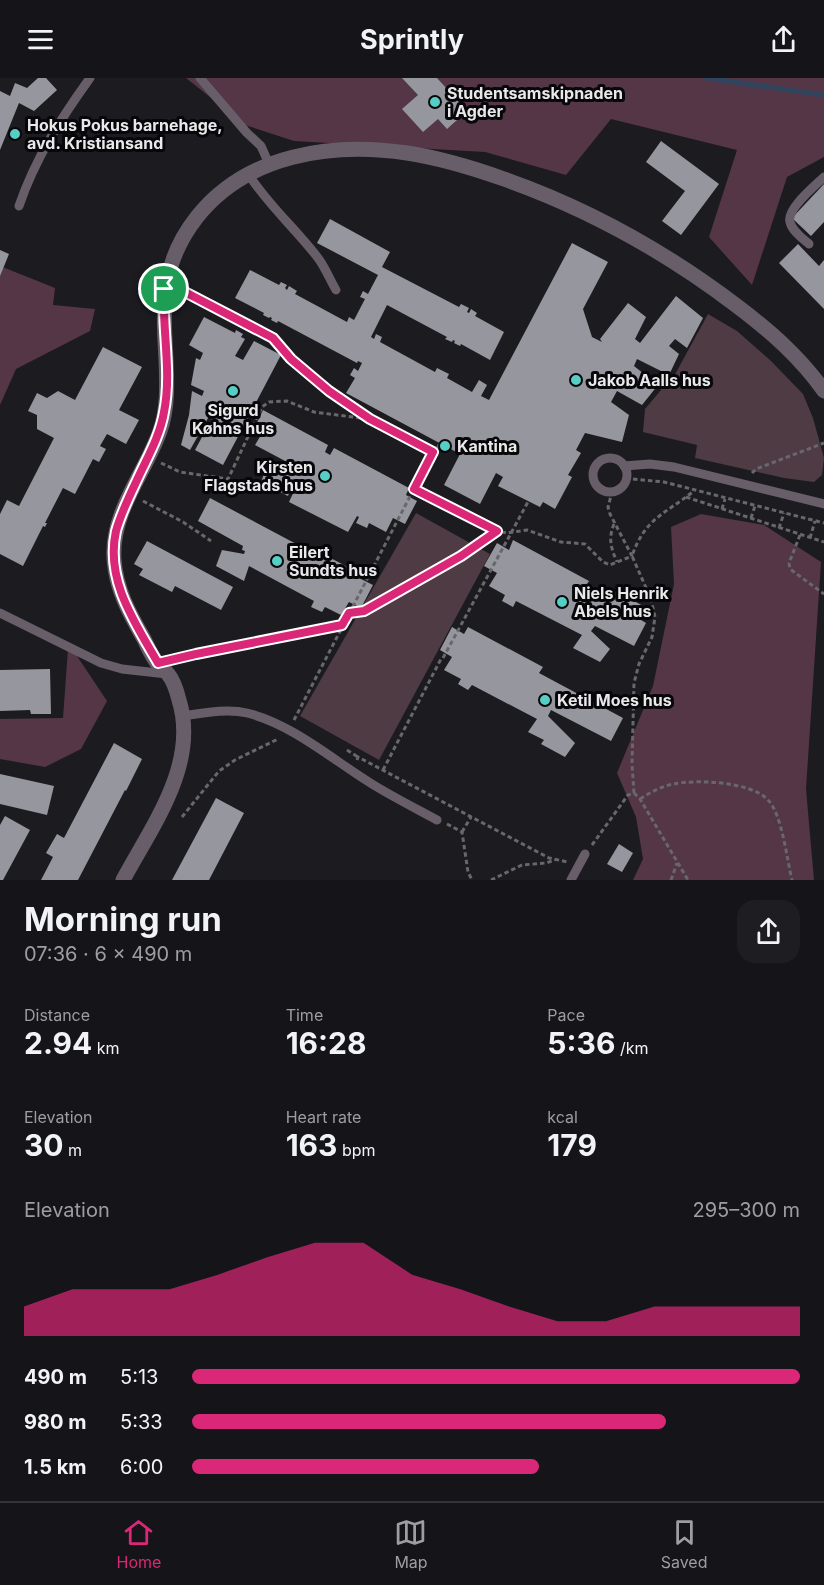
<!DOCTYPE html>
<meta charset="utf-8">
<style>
:root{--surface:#151418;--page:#1e1d21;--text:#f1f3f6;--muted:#9d9ea2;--line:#343337;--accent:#db2777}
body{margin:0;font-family:Inter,sans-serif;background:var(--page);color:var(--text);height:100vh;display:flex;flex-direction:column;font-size:22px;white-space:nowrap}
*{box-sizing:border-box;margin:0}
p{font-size:20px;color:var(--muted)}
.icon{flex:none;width:33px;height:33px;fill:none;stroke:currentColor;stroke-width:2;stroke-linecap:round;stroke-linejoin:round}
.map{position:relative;height:802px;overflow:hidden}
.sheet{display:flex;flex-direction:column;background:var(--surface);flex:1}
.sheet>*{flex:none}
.pin{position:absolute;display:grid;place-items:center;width:51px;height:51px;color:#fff;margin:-26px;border:3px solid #fff;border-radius:50%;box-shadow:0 2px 6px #0007}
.round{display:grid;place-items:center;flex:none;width:63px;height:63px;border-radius:18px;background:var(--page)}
.headline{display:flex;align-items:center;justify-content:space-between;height:102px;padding:0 24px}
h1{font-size:33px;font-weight:700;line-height:45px}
.figures{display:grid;grid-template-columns:repeat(3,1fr);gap:9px;height:102px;padding:6px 24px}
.figures div{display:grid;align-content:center}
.figures b{font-size:30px;font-weight:700}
.figures small{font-size:16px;font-weight:400}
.figures p{font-size:16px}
.chart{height:168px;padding:12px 24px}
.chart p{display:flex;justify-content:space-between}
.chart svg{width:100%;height:108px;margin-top:6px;fill:var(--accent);opacity:.7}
ul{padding:0 24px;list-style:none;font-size:20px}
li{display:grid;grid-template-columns:96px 72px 1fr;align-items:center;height:45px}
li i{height:15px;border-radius:8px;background:var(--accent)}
header{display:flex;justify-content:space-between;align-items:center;height:78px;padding:0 24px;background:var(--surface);font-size:27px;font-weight:700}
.menu{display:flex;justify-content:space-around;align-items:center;height:84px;border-top:2px solid var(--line);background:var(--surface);font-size:16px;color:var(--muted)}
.menu a{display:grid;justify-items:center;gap:3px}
.menu .active{color:var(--accent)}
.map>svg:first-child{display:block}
.green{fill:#4e3b44}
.forest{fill:#543646}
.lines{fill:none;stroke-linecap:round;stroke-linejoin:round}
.stream{stroke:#31445d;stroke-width:5}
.building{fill:#96979e}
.path{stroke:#68676c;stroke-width:3;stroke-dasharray:4.5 3;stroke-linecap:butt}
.lane{stroke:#685e69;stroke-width:9}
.street{stroke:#685e69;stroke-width:15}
.route-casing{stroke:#fff;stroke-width:12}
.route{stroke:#db2777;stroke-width:8}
.poi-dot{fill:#55cec5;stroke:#070608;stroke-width:2}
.labels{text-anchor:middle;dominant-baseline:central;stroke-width:6;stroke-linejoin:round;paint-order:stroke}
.poi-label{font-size:16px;font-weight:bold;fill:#e9e8eb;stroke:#070608;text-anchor:start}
</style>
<header><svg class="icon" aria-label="menu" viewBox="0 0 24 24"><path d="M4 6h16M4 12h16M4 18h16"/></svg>Sprintly<svg class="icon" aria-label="share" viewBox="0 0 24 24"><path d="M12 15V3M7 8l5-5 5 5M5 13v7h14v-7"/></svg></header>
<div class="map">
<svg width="824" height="802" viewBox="0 0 824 802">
<rect width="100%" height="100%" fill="#1c1b20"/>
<g class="green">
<polygon points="708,236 737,253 771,283 803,316 813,340 824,380 822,397 814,404 784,400 695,380 697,367 643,354 645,331 661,312 658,302 660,294 673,300"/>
<polygon points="416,435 490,476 379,682 300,638"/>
</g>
<g class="forest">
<polygon points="186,0 824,0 824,79 787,99 752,207 709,159 737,72 611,41 566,97 485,74 294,63 245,47"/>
<polygon points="0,188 55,210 53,227 95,231 90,253 16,291 0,327"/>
<polygon points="701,436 764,447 821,484 806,711 814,802 633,802 643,781 636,739 617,695 653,608 674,506 671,449"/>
<polygon points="68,571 75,575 107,623 81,671 45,689 0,681 0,641 63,640"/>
</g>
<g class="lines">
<polyline class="stream" points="706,0 824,17"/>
</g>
<g class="building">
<polygon points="38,0 46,0 57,12 34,33 19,25 0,72 0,13 10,18 15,5 27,10"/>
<polygon points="402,0 437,0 467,33 447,51 438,41 423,54 402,31 418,17"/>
<polygon points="661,63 719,106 681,157 662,143 685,113 646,84"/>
<polygon points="824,106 824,144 811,158 792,140"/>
<polygon points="330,141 390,174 382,189 459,229 461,226 469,230 467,234 469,235 471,231 477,235 475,238 504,254 490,282 461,266 460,268 454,265 455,263 453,262 452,264 445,261 447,259 387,227 371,259 374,261 376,256 382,259 380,264 435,294 437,290 449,296 447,300 472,314 479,302 487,307 481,318 489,322 572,165 608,184 583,231 592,259 602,264 600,261 628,225 646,239 635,261 640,265 676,218 703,240 687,270 675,261 669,268 679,276 669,297 637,281 634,288 658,307 642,327 617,313 611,324 629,337 622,364 585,355 576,372 581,375 568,397 572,399 555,431 543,424 540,429 498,408 503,399 496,395 480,426 444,407 460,376 346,315 355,300 350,297 354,290 358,293 362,285 358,283 357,285 278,243 277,245 271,242 272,240 270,239 269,240 263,237 264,235 235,220 250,192 279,207 281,204 287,207 285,210 287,212 289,208 297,213 295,216 347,244 349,239 354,242 365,221 360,219 363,213 368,216 378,197 317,165"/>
<polygon points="798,166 819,188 824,182 824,231 779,185"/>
<polygon points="0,172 9,176 0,198"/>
<polygon points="204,239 235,255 236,252 243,256 241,259 245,261 235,278 243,282 254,263 281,277 223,387 195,372 215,335 212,333 190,372 181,367 189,337 192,313 202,318 204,313 191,307 196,280 200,282 203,275 189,267"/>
<polygon points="103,269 142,289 119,332 139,342 126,366 107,356 100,368 106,371 99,384 93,381 75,416 63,410 45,445 47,445 45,449 43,448 23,488 0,476 0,436 7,422 19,428 54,360 37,351 37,337 28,333 37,315 47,320 58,313 75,322"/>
<polygon points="263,332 328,367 325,374 330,377 334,370 409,410 406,417 417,423 405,446 393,440 386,454 369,445 367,450 356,445 359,439 357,438 348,454 289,424 296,409 292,407 288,418 261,404 267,388 287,392 288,389 286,388 287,384 255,367 261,357 253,353"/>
<polygon points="210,420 317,477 319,474 363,497 361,501 373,507 361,530 349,524 341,537 325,529 322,534 311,529 314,523 249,488 244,503 216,488 222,472 244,476 245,473 242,472 243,468 198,443"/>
<polygon points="513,462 589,503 584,511 608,525 614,513 626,519 627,516 633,519 632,522 647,530 641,542 646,545 634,568 595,548 591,553 610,571 600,584 573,570 582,557 516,523 513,529 502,523 505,517 489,508 497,495 484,488 497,465 509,472"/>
<polygon points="147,463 233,509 221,532 175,508 172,514 139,497 143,491 134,486"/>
<polygon points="452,549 464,556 468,549 543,589 539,595 623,640 611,663 551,632 548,638 575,665 565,679 541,666 544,662 528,654 537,641 472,607 468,612 458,606 461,601 444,592 452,579 440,572"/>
<polygon points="50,591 51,636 31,636 30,632 0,633 0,592"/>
<polygon points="114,665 142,681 126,713 125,712 78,802 41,802 53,779 46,775 57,756 64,760"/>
<polygon points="0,696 54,708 47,737 0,726"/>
<polygon points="216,720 244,735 209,802 172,802"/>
<polygon points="5,738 30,752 3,802 0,802 0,747"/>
<polygon points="619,766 633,775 622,794 607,786"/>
</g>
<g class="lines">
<g class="path">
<polyline points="434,377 440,365"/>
<polyline points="161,385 180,394 228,401 262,329 269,324 287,323 314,334 368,341"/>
<polyline points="752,395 756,391 824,365"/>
<polyline points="633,401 664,404 824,445"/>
<polyline points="414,411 497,453 507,455 527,452 561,464 585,466 603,484 610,487 632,478 610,436 608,429 612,414"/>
<polyline points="686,419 824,464"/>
<polyline points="143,423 183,444 211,463"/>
<polyline points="722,431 725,421"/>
<polyline points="751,440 755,428"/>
<path d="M614,446C608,461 611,470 617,484"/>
<polyline points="779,450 784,435"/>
<polyline points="800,457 789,485 790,491 824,516"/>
<polyline points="810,460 815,443"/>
<polyline points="349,535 364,533 461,478 496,454"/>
<polyline points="443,580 529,422"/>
<polyline points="174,581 341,548"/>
<polyline points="294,642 433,374 370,341 324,309"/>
<polyline points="347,672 358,679"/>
<polyline points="357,682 358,679 549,780 568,784"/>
<polyline points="383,692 442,579"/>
<path d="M634,715L632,686L634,605L639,586L652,559L655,539L651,521L632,478C645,440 665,436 694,413"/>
<polyline points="634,715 640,721 688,802"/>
<path d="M640,721C651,714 662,708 674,706C697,701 752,704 768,722C782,736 787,782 792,802"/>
<polyline points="182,739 219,693 235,682 278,661"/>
<polyline points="447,746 462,754 468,794 472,802"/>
<polyline points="462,754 471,739"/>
<polyline points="592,767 628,717 634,715"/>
<polyline points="491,802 522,787 546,785 555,782"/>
<polyline points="671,802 677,785"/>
</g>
<g class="lane">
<polyline points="200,0 247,55 261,68 269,86"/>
<path d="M249,97C269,128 296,151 318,180C325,189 330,202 336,212"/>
<path d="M19,128C35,81 61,40 90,0"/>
<path d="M809,166C802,160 792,153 790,144C786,131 815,108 824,99"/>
<polyline points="164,211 181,212 273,260 291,281 315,301"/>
<circle cx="610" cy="397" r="17"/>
<polyline points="624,388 650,386 674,389 824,426"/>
<polyline points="0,535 101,585 122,591 167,596"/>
<path d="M183,638C203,635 227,630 247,635C292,646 333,682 372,706C393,719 415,730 437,742"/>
<polyline points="571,802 585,776"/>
</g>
<path class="street" d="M123,802C152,748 199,686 179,622C177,614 174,603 168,596C165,592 161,590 158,586C152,579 148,569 144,561C129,535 116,511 114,481C111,434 145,395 160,353C168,330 167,306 166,282C163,227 160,186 197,139C247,76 332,64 407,75C440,80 473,90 504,101C589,131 666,174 737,228C770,253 800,279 824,313"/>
</g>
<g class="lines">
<g class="route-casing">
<path id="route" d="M164,211L181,212L273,260L291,281L329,313L370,341L433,374L414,411L497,453L461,478L364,533L349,535L342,547L196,576L158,585C135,545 105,502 116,453C121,435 129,419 137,402C147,380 160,358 164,334C172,294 162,252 164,211Z"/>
</g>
<use href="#route" class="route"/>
</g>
<g class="poi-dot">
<circle cx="435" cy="24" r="6"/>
<circle cx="15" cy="56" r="6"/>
<circle cx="576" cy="302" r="6"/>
<circle cx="233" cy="313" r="6"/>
<circle cx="445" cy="368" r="6"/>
<circle cx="325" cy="398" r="6"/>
<circle cx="277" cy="483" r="6"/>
<circle cx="562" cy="524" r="6"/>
<circle cx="545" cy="622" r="6"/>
</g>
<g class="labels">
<g class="poi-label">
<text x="447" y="15">Studentsamskipnaden<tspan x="447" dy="18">i Agder</tspan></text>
<text x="27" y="47">Hokus Pokus barnehage,<tspan x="27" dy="18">avd. Kristiansand</tspan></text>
<text x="588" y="302">Jakob Aalls hus</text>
<text x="233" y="332" text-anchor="middle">Sigurd<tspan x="233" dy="18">Køhns hus</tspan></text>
<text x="457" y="368">Kantina</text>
<text x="313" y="389" text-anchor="end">Kirsten<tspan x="313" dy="18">Flagstads hus</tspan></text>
<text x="289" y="474">Eilert<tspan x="289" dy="18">Sundts hus</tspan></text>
<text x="574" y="515">Niels Henrik<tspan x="574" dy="18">Abels hus</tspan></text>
<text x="557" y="622">Ketil Moes hus</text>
</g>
</g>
</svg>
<div class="pin" style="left:164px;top:211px;background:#1e9e55"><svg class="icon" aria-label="arrive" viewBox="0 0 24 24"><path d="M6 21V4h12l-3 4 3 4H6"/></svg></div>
</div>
<section class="sheet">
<div class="headline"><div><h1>Morning run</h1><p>07:36 · 6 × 490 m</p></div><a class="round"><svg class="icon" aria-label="share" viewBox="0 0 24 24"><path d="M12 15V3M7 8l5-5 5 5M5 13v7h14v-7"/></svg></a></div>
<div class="figures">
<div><p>Distance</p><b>2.94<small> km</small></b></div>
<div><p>Time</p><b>16:28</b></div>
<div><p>Pace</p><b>5:36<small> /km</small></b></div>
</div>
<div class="figures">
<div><p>Elevation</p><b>30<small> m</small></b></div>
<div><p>Heart rate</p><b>163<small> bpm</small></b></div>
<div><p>kcal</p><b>179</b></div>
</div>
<div class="chart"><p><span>Elevation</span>295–300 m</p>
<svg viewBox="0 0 160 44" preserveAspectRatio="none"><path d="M0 44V32L10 25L20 25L30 25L40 19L50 12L60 6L70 6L80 19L90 25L100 32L110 38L120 38L130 32L140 32L150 32L160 32V44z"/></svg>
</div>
<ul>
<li><b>490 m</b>5:13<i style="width:100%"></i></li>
<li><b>980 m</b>5:33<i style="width:78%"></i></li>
<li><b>1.5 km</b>6:00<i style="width:57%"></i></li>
</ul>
</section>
<nav class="menu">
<a class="active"><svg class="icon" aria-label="home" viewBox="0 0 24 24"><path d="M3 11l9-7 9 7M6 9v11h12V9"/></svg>Home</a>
<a><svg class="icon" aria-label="map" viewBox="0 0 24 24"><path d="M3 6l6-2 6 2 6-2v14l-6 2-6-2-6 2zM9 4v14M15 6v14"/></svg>Map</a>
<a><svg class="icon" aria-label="saved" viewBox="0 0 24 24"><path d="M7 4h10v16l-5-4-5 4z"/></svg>Saved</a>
</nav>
